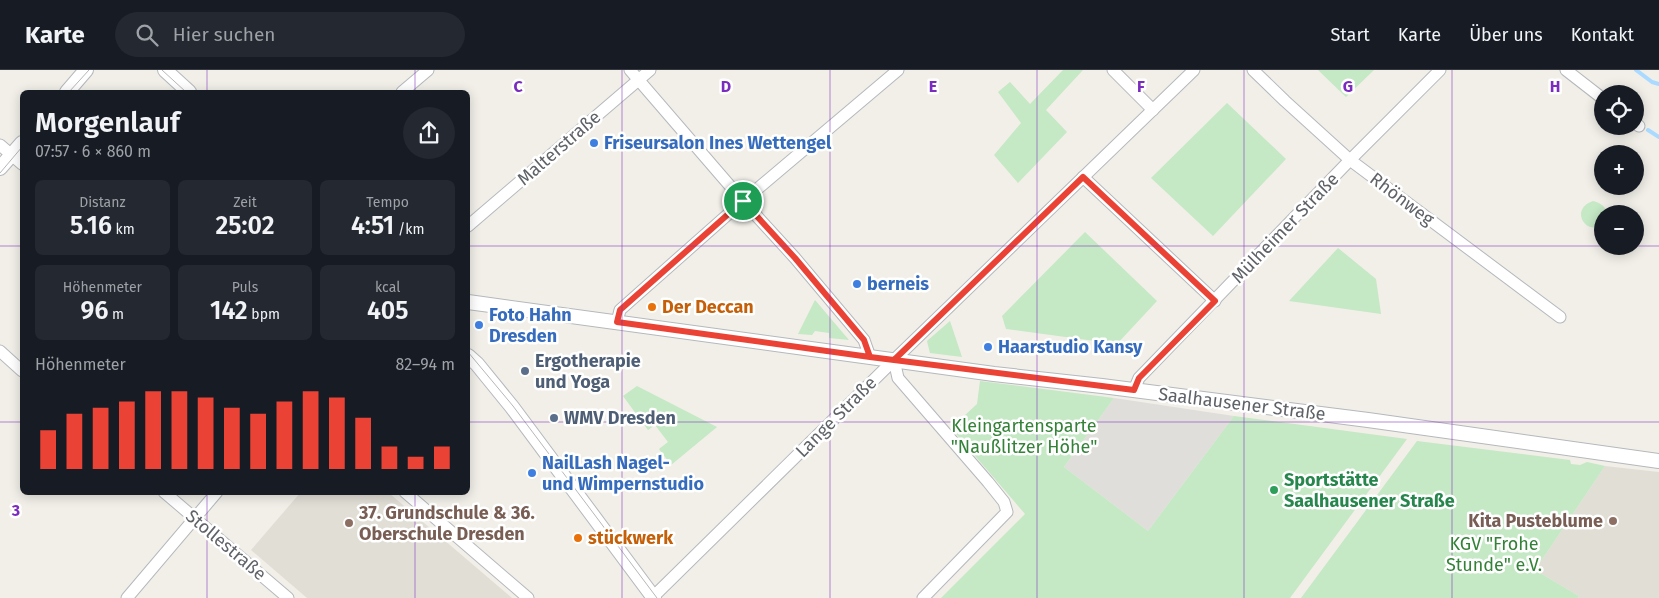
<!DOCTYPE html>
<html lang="de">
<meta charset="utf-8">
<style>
:root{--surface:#171b24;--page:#242831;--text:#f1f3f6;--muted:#9ea1a6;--line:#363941;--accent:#ea4335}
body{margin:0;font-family:"Fira Sans",sans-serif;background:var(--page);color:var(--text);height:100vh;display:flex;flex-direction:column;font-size:19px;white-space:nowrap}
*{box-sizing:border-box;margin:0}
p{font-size:16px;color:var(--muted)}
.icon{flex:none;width:28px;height:28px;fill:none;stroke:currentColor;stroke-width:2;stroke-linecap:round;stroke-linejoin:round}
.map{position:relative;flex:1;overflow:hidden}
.panel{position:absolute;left:20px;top:20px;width:450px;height:405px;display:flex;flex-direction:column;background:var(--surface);border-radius:8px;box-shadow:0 2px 12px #0003}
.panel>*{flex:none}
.tools{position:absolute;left:1594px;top:15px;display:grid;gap:10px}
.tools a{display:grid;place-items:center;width:50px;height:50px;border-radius:50%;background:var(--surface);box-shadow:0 2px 12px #0003;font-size:25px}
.pin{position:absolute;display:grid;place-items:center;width:42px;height:42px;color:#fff;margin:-21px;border:2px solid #fff;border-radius:50%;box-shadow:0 1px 5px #0007}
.round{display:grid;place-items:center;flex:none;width:52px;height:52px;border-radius:26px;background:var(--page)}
.head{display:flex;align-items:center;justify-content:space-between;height:85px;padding:0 15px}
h1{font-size:28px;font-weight:600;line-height:38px}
.stats{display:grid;grid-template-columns:repeat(3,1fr);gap:8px;height:85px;padding:5px 15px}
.stats div{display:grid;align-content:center;border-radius:8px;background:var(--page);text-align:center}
.stats b{font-size:25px;font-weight:600}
.stats small{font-size:14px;font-weight:400}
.stats p{font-size:14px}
.chart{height:140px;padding:10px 15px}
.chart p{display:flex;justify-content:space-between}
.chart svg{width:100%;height:90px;margin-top:5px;stroke:var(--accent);stroke-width:6}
header{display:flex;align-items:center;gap:30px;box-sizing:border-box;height:70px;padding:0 25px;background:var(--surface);border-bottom:1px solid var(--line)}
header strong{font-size:24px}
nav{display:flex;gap:28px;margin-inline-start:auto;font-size:18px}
.search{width:350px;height:45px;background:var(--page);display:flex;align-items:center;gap:12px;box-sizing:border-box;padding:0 18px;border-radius:28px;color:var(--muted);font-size:19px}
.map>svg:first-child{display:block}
.industrial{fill:#e0deda}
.education{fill:#e1ded6}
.green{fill:#c5e8c5}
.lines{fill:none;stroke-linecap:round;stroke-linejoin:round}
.stream{stroke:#aadaff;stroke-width:4}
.minor-casing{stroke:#b5b8bc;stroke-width:13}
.tertiary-casing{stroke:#b5b8bc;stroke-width:16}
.minor{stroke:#fff;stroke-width:11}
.tertiary{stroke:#fff;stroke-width:14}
.tram{stroke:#b6b7b8;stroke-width:1}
.route-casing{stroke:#fff;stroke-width:10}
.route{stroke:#ea4335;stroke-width:6}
.grid{fill:none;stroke:#7b2cbf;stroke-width:1;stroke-opacity:0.55}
.shop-dot{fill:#3f7fe0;stroke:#fff;stroke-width:2}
.food-dot{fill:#e8710a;stroke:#fff;stroke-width:2}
.service-dot{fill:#5c6f8a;stroke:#fff;stroke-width:2}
.leisure-dot{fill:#2e9e5b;stroke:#fff;stroke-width:2}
.education-dot{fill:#8d6e63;stroke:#fff;stroke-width:2}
.labels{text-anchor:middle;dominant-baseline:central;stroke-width:5;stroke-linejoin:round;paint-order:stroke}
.shop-label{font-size:18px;font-weight:bold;fill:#366cbe;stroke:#fff;text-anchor:start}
.street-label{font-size:18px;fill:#5f6368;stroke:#fff}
.food-label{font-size:18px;font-weight:bold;fill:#c56008;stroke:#fff;text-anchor:start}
.service-label{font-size:18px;font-weight:bold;fill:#4e5e75;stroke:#fff;text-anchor:start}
.park-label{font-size:18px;fill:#348238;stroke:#fff}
.leisure-label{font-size:18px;font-weight:bold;fill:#27864d;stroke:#fff;text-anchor:start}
.education-label{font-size:18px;font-weight:bold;fill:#785e54;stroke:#fff;text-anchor:start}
.grid-label{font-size:16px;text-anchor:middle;font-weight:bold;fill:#7b2cbf;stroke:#fff;stroke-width:5;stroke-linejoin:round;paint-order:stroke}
</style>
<header>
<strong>Karte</strong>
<div class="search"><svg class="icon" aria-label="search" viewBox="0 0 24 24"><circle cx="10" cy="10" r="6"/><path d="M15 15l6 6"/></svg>Hier suchen</div>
<nav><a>Start</a><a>Karte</a><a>Über uns</a><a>Kontakt</a></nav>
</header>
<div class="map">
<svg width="1659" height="528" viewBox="0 0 1659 528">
<rect width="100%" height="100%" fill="#f1efe8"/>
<polygon class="industrial" points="1114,328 1234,346 1148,461 1064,397"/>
<g class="education">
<polygon points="1605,396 1659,402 1659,528 1578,528 1579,526 1535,500"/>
<polygon points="300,423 389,423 512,528 307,528 251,480"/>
</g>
<g class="green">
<polygon points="1063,0 1083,0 1046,40 1067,62 1018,113 994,85 1021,53 998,22 1010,12 1030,34"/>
<polygon points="1318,0 1374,0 1346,27"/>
<polygon points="1227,33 1286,89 1213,166 1151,108"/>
<path d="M1593,131C1601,133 1605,136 1608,144H1602V155C1586,166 1569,139 1593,131Z"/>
<polygon points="1085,162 1157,231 1117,274 1006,259 1002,246"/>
<polygon points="1338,178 1376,209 1381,244 1289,231"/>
<polygon points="815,230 849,270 829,268 829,263 815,261 812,265 798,264"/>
<polygon points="950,251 962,287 930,283 927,271"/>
<polygon points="980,311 1114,328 1064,397 1148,461 1234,346 1407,369 1290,528 941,528 1025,444 951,358 977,334"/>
<polygon points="637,316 717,357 671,395 659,379 668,372 655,355 648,360 623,326"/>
<polygon points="1417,371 1570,390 1571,394 1580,395 1587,392 1605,396 1535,500 1579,526 1578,528 1301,528"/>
</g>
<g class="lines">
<g class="stream">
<polyline points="1636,0 1652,12 1659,14"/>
<polyline points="1648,60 1659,67"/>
</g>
<g class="minor-casing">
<g id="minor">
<polyline points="630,0 743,131 795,188 864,270 870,287"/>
<polyline points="1113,0 1153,40"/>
<polyline points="1253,0 1285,31 1350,90 1560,247"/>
<polyline points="1566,0 1602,28"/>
<polyline points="402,22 428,0"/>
<polyline points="1635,53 1639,56"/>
<polyline points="0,75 22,94"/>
<polyline points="1083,107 1215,231"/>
<polyline points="468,156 650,0"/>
<polyline points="617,252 620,240 743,131 898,0"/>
<polyline points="0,281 22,301"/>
<polyline points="894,290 898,308 988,412 1004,432 1007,442 923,528"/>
<polyline points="1134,320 1139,308 1350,90 1440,0"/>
<polyline points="164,422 288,528"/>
<polyline points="405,422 528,528"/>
<polyline points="127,528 217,422"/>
<polyline points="652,528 894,290 1194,0"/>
</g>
</g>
<g class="tertiary-casing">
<g id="tertiary">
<polyline points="165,0 189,22"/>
<polyline points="67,22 86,0"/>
<polyline points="0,98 22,73"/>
<polyline points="468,232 994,304 1102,316 1368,350 1659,391"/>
<polyline points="468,286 477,294 512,337 654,528"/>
</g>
</g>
<use href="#minor" class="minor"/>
<use href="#tertiary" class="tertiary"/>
<g class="tram">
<polyline points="162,0 186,22"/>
<polyline points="69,22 89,0"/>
<polyline points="0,103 22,77"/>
<polyline points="468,282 513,336 657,528"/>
</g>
</g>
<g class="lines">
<g class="route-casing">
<polyline id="route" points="743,131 795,188 864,270 870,287 1134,320 1139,308 1215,231 1083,107 894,290 870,287 617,252 620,240 743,131"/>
</g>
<use href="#route" class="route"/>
</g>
<path class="grid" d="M207,0V22M415,0V22M622,0V528M830,0V528M1037,0V528M1244,0V528M1452,0V528M0,176H22M468,176H1602M1635,176H1659M0,352H22M468,352H1659M207,422V528M415,422V528"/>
<g class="shop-dot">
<circle cx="594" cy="73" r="5"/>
<circle cx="857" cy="214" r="5"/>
<circle cx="479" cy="255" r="5"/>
<circle cx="988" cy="277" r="5"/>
<circle cx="532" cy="403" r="5"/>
</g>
<g class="food-dot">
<circle cx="652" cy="237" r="5"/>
<circle cx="578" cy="468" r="5"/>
</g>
<g class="service-dot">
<circle cx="525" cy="301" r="5"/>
<circle cx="554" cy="348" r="5"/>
</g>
<circle class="leisure-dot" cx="1274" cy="420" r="5"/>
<g class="education-dot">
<circle cx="1613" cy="451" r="5"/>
<circle cx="349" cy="453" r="5"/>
</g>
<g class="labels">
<g class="shop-label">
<text x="604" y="73">Friseursalon Ines Wettengel</text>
<text x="867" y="214">berneis</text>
<text x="489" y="245">Foto Hahn<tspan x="489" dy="21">Dresden</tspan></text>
<text x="998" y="277">Haarstudio Kansy</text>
<text x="542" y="393">NailLash Nagel-<tspan x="542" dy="21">und Wimpernstudio</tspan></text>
</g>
<g class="street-label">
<text transform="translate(559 78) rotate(-41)">Malterstraße</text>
<text transform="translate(1402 129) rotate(37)">Rhönweg</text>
<text transform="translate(1285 158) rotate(-46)">Mülheimer Straße</text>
<text transform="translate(1242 334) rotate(7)">Saalhausener Straße</text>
<text transform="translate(836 347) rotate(-45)">Lange Straße</text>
<text transform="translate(226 475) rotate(40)">Stollestraße</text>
</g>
<g class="food-label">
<text x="662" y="237">Der Deccan</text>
<text x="588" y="468">stückwerk</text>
</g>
<g class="service-label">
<text x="535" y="291">Ergotherapie<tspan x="535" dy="21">und Yoga</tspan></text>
<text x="564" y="348">WMV Dresden</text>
</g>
<g class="park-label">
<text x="1024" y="356">Kleingartensparte<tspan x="1024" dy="21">"Naußlitzer Höhe"</tspan></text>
<text x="1494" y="474">KGV "Frohe<tspan x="1494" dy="21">Stunde" e.V.</tspan></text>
</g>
<g class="leisure-label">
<text x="1284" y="410">Sportstätte<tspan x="1284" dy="21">Saalhausener Straße</tspan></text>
</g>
<g class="education-label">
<text x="359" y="443">37. Grundschule &amp; 36.<tspan x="359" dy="21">Oberschule Dresden</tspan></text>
<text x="1603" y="451" text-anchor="end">Kita Pusteblume</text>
</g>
</g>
<g class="grid-label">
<text x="518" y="22">C</text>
<text x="726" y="22">D</text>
<text x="933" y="22">E</text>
<text x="1141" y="22">F</text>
<text x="1348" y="22">G</text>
<text x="1555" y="22">H</text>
<text x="16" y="446">3</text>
</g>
</svg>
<div class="tools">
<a><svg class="icon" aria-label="locate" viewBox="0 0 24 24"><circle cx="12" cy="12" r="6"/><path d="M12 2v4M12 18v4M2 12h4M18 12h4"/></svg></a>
<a>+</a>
<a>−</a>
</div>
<div class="pin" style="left:743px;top:131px;background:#1e9e55"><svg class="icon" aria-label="arrive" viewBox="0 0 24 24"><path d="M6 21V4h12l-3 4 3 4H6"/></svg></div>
<section class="panel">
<div class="head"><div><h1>Morgenlauf</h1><p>07:57 · 6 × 860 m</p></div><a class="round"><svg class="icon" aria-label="share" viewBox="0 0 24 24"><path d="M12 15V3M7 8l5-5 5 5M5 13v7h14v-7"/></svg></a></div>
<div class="stats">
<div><p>Distanz</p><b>5.16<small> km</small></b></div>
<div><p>Zeit</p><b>25:02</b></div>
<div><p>Tempo</p><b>4:51<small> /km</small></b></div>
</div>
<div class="stats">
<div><p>Höhenmeter</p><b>96<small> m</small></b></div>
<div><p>Puls</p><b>142<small> bpm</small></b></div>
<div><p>kcal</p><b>405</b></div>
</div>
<div class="chart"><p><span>Höhenmeter</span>82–94 m</p>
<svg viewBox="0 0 160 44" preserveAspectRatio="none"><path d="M5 44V25M15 44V17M25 44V14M35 44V11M45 44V6M55 44V6M65 44V9M75 44V14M85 44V17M95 44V11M105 44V6M115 44V9M125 44V19M135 44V33M145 44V38M155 44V33"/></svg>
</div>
</section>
</div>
